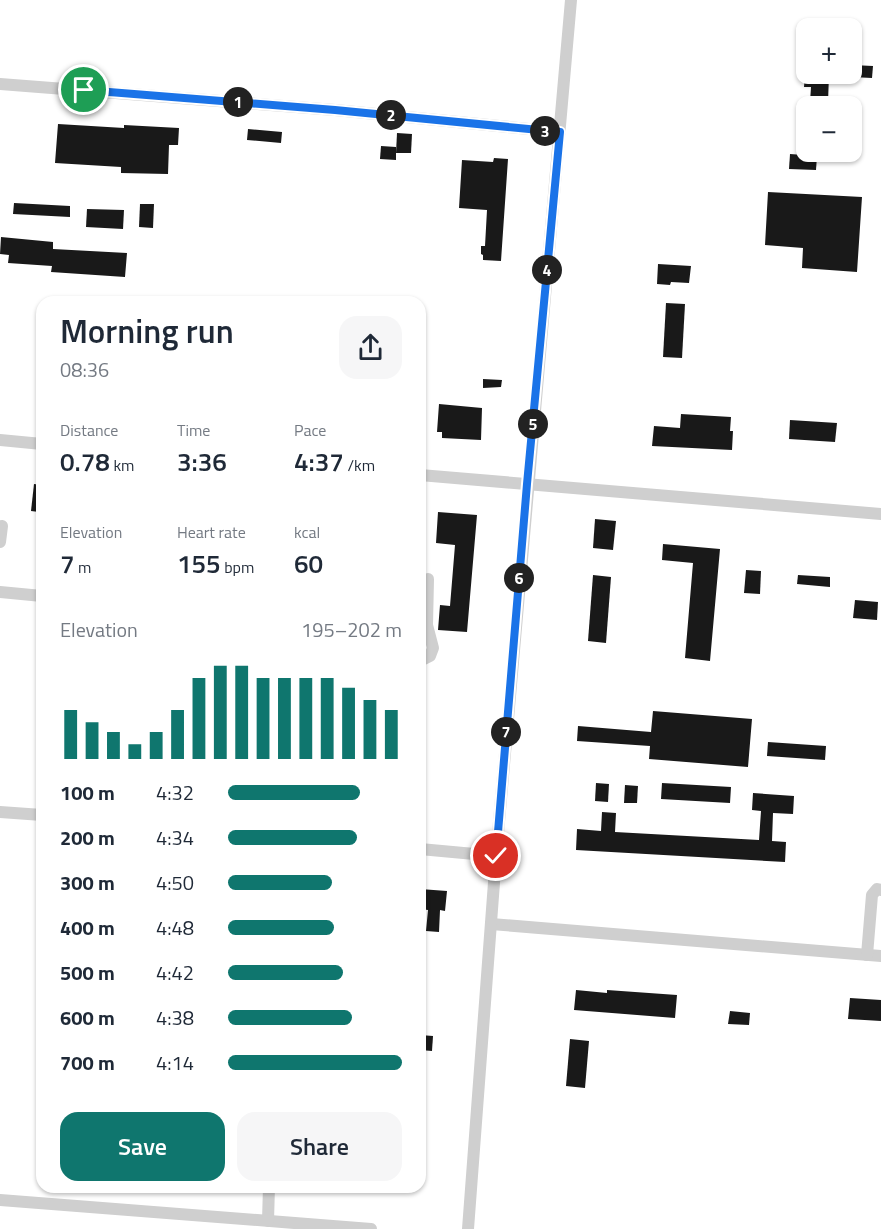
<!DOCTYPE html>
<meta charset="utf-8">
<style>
:root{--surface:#fff;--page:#f6f6f7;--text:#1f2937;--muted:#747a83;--accent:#0f766e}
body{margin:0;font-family:"Titillium Web",sans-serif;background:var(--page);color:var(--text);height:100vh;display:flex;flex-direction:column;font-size:22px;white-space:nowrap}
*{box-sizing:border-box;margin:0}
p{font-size:20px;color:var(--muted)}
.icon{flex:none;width:33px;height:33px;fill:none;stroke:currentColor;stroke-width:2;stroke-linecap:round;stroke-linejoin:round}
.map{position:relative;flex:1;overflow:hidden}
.side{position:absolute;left:36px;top:296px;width:390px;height:897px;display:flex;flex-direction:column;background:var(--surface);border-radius:18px;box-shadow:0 2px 4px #0004}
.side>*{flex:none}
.tools{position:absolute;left:796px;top:18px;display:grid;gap:12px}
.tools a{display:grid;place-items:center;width:66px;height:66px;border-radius:12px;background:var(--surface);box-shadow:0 2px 4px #0004;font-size:30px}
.pin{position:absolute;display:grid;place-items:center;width:51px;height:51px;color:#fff;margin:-26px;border:3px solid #fff;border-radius:50%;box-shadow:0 2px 6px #0007}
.km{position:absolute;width:30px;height:30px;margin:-15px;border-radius:50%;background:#222;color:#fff;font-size:16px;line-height:30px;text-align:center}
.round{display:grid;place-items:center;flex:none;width:63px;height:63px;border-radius:18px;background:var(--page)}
.overview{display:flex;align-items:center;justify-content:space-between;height:102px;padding:0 24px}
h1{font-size:33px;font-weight:600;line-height:45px}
.figures{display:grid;grid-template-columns:repeat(3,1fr);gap:9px;height:102px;padding:6px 24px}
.figures div{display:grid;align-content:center}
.figures b{font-size:26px;font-weight:600}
.figures small{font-size:16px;font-weight:400}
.figures p{font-size:16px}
.chart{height:168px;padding:12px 24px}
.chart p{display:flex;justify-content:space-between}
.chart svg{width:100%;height:108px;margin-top:6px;stroke:var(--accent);stroke-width:6}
.action{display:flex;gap:12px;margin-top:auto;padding:12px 24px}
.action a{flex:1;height:69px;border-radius:18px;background:var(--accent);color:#fff;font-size:24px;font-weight:600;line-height:69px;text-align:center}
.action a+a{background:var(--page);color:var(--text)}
ul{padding:0 24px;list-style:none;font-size:20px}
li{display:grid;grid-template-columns:96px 72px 1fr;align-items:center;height:45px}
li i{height:15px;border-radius:8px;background:var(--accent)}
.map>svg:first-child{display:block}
.building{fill:#191919}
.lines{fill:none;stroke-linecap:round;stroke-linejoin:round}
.minor{stroke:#cfcfcf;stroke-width:12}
.route-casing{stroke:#fff;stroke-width:12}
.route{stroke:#1a73e8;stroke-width:8}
</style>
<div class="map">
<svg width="881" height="1229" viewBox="0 0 881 1229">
<rect width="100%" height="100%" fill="#fff"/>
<g class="building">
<polygon points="852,65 873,66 872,78 852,77"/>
<polygon points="805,74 829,74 828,103 810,102 811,87 804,87"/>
<polygon points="58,124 124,128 124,125 179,128 178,145 169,145 168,174 121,173 121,167 55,163"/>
<polygon points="248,129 282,132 281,143 247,140"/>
<polygon points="397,133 412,134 411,153 396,153"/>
<polygon points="381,146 396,147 396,160 380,159"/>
<polygon points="790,154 817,156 816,170 789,169"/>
<polygon points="494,158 508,159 501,261 483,260 483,255 481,254 481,246 485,246 487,210 459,208 462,160 493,162"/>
<polygon points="768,192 862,197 857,272 802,268 803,248 765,245"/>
<polygon points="14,203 70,206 70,217 13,214"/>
<polygon points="140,204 154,204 153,228 139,227"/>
<polygon points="87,209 124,210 123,229 86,227"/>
<polygon points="1,237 53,242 53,249 127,253 125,277 51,272 52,266 8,263 9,255 0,254"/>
<polygon points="658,264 691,266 689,283 671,282 670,285 657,284"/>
<polygon points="666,303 685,304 682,358 663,357"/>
<polygon points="483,379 502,380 501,387 483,388"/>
<polygon points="439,404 482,408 481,440 442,438 442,432 437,432"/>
<polygon points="681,414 731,417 730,431 733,431 732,450 652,446 654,426 680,428"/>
<polygon points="790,420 837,423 835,442 789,439"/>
<polygon points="34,484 42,485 39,512 31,511"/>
<polygon points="438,512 477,515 467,632 438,630 440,605 450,606 455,545 436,543"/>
<polygon points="595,519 616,521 613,550 593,548"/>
<polygon points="663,544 720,549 710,661 685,658 693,563 662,560"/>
<polygon points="746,570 761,571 760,594 744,593"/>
<polygon points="593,575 611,577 606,643 588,641"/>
<polygon points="798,575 830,577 830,587 797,584"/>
<polygon points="855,600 878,602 877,620 853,618"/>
<polygon points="653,711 752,719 748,767 649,759 650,746 577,741 578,726 651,732"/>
<polygon points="768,742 826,746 825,760 767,756"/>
<polygon points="596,783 609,784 608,802 595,801"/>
<polygon points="662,783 731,787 730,803 661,799"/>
<polygon points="625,785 638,786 637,803 624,803"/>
<polygon points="753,793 794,796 793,814 773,813 772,841 786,842 785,862 576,850 577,829 601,831 602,812 616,813 615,832 759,840 761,811 752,810"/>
<polygon points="420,889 447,891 445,911 440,910 439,932 426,931 428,910 420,909"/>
<polygon points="576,990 607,993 607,990 677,995 675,1018 574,1010"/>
<polygon points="850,998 881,1000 881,1021 848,1019"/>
<polygon points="730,1011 750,1013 749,1025 728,1024"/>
<polygon points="420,1035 433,1036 432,1051 420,1050"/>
<polygon points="570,1039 589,1041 585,1088 566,1086"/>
</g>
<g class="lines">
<g class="minor">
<polyline points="0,84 335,110 560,132"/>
<polyline points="0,440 42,444"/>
<polyline points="420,475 881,514"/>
<polyline points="0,542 2,526"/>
<polyline points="0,592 42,596"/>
<polyline points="420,659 424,659 430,656 433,648 427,625 428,579"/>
<polyline points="0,812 42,815"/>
<polyline points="420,849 496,856"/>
<polyline points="491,924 881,956"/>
<polyline points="867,955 872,895 877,889 881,890"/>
<polyline points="0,1200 371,1229"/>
<polyline points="268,1221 269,1186"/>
<polyline points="468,1229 496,856 571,0"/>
</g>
</g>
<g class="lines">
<g class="route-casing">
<polyline id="route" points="84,90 335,110 560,132 527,484 496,856"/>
</g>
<use href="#route" class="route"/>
</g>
</svg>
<div class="tools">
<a>+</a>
<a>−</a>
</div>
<div class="pin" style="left:84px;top:90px;background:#1e9e55"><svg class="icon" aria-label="arrive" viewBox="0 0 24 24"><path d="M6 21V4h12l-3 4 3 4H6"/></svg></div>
<div class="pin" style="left:496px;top:856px;background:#d93025"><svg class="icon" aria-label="check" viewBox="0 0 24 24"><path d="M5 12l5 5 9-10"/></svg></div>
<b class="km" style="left:238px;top:102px">1</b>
<b class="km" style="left:391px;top:115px">2</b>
<b class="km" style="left:545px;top:131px">3</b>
<b class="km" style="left:547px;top:270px">4</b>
<b class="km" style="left:533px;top:424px">5</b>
<b class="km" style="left:519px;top:578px">6</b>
<b class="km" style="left:506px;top:732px">7</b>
<section class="side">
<div class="overview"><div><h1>Morning run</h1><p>08:36</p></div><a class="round"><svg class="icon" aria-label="share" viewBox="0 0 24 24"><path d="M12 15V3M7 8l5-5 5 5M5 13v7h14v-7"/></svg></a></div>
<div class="figures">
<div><p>Distance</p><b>0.78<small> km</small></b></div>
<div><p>Time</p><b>3:36</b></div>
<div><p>Pace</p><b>4:37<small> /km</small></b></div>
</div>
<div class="figures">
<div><p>Elevation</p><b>7<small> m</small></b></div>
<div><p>Heart rate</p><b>155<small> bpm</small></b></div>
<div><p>kcal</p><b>60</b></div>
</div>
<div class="chart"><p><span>Elevation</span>195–202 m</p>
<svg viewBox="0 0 160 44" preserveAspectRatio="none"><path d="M5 44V24M15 44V29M25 44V33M35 44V38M45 44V33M55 44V24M65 44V11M75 44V6M85 44V6M95 44V11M105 44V11M115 44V11M125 44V11M135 44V15M145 44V20M155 44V24"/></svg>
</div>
<ul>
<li><b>100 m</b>4:32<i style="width:76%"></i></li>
<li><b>200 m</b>4:34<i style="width:74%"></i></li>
<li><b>300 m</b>4:50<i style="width:60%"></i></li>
<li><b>400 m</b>4:48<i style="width:61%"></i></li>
<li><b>500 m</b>4:42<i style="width:66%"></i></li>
<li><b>600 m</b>4:38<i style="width:71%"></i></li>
<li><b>700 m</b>4:14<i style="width:100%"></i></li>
</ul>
<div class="action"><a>Save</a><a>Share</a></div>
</section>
</div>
